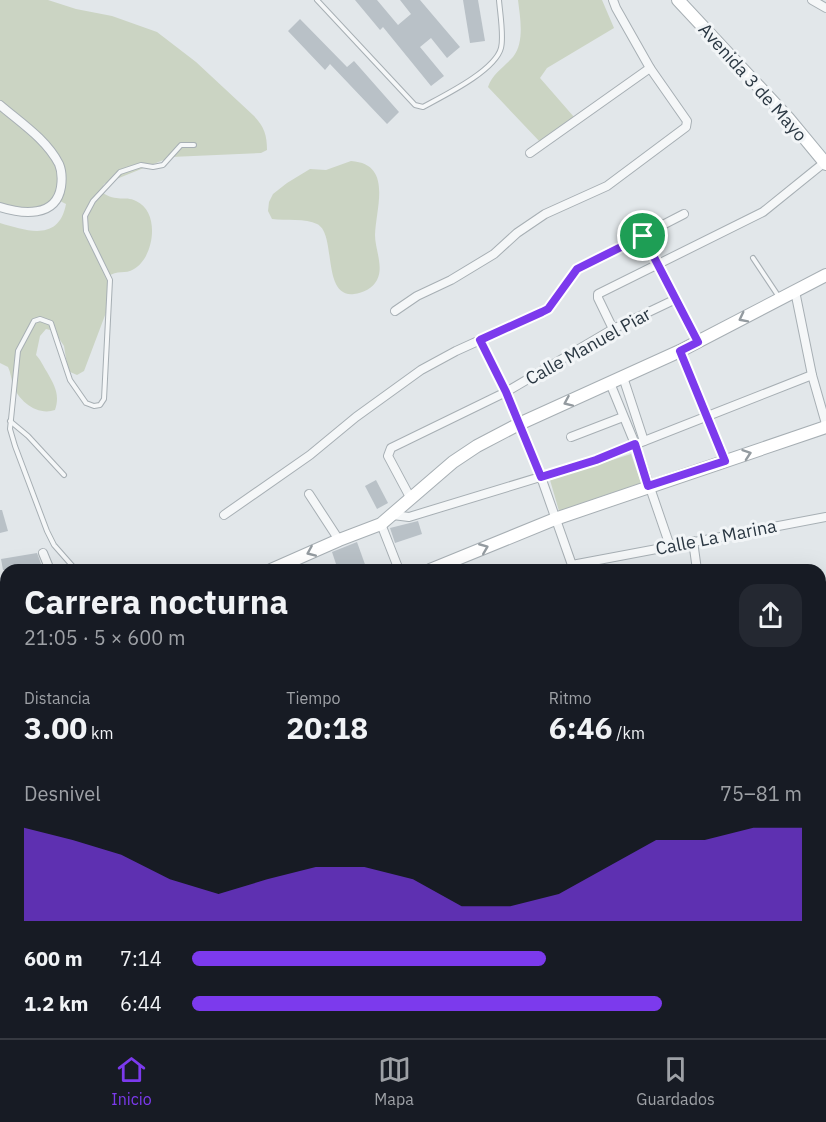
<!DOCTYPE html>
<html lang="es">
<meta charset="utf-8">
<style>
:root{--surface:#171b24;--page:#242831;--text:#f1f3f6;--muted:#9ea1a6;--line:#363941;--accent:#7c3aed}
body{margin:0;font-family:"IBM Plex Sans",sans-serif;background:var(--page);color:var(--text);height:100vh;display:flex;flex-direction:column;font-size:22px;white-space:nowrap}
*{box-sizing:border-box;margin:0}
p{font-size:20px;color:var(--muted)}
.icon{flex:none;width:33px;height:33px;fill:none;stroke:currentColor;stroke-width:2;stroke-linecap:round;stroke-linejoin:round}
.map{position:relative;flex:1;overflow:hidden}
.drawer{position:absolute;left:0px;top:564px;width:826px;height:474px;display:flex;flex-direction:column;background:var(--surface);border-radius:18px 18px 0 0;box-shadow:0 6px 24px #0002}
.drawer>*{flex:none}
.pin{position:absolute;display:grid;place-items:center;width:51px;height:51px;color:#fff;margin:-26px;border:3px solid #fff;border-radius:50%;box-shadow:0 2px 6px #0007}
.round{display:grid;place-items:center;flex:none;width:63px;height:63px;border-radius:18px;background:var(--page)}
.overview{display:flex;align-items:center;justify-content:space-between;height:102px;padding:0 24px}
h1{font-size:33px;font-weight:700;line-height:45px}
.metrics{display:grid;grid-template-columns:repeat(3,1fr);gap:9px;height:102px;padding:6px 24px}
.metrics div{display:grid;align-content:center}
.metrics b{font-size:30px;font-weight:700}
.metrics small{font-size:16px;font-weight:400}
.metrics p{font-size:16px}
.chart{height:168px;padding:12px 24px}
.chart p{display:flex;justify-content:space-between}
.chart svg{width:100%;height:108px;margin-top:6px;fill:var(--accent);opacity:.7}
ul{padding:0 24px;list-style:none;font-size:20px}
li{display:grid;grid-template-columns:96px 72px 1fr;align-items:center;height:45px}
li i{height:15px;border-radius:8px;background:var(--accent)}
.dock{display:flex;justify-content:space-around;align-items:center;height:84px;border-top:2px solid var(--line);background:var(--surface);font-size:16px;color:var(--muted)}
.dock a{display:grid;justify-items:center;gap:3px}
.dock .on{color:var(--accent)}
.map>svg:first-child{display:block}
.green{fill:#cbd4c3}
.water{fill:#9ebbc9}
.building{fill:#b9c1c7}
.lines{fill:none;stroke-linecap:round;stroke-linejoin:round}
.lane-casing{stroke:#a7afb4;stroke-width:6}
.street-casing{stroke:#a7afb4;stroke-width:10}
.secondary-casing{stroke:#a7afb4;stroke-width:14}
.lane{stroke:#f5f7f8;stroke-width:4}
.street{stroke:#f5f7f8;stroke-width:8}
.secondary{stroke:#fff;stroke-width:12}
.oneway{stroke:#949ba0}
.route-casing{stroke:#fff;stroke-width:12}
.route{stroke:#7c3aed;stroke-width:8}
.labels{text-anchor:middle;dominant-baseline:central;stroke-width:6;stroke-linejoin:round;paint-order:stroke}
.street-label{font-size:18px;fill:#2a3742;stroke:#f2f5f7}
</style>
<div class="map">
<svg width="826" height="1038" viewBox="0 0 826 1038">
<rect width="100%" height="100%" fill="#e2e7ea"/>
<g class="green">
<path d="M0,0H48L76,9L112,16L157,32L196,62L253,115C264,126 267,135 267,150L261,153L171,157L104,184L101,192C118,203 124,195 136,201C161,212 154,258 134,269C125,275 117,269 108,277L107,310L84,371L77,375L68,371L64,346L54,331L46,329L40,336L36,355C41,360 43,366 47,372C55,386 60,395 55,410C38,416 19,402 13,385C11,379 11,373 8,367L0,363V223C27,231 59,242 66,204L58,200L32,210L0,205Z"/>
<path d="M518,0H602L614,28L547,68L540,78L574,117L541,143L488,87C492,74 504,67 513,57C525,42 520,17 518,0Z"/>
<path d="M351,161C393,164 376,207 375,235C375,249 384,267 377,280C373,288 363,293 354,294C321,298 337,233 317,224C306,218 285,221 272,219L268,211L269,202L273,194L287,183L310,169L326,170Z"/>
<polygon points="631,454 641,483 559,511 550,480"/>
</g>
<polygon class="water" points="821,690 826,692 826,1038 0,1038 0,825 6,826 6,1032 820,1032"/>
<g class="building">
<polygon points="355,0 377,0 398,25 411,14 400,0 420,0 460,47 447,58 431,38 420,47 444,76 431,86 383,27 380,30"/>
<polygon points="463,0 478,0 485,41 470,43"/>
<polygon points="300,19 347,67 354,61 399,112 387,124 330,64 325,70 288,31"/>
<polygon points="376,480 388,503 377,509 365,486"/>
<polygon points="0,510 2,510 8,531 0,533"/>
<polygon points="418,521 422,534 395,543 390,528"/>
<polygon points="357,542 367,570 338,570 332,552"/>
<polygon points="37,553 43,569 3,570 1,559"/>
</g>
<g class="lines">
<g class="lane-casing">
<g id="lane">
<path d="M317,0L415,105L423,107C443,96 495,71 501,48C504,36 500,13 499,0"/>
<polyline points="753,258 779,297"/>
<polyline points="10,421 28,436 64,475"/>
<polyline points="76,570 54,545 47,531 15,446 10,429 18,351 34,321 40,319 51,323 70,380 86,403 94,406 100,405 104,399 110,280 86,231 85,216 93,201 120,172 141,165 153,167 163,165 181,145 194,145"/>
</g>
</g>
<g class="street-casing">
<g id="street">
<polyline points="812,0 826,8"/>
<path d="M0,105C21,123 46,139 59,164C62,171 62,180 61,187C56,218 22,214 0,207"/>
<polyline points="530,153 650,68"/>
<polyline points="643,236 698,342"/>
<polyline points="795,291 812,375 826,424"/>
<polyline points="395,311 417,296 451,280 494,254 517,233 545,214 607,186 686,127 687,121 650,68 616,8 613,0"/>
<polyline points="613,329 598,298 598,294 763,212 825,162"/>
<polyline points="480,340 506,392 541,477 572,565 826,517"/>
<polyline points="680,351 725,461"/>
<polyline points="623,377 644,441"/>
<polyline points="610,383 635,444 670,546"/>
<polyline points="571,437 623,417"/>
<polyline points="309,494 339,540"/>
<polyline points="411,499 388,456 391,448 506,392 613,329 676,299"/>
<polyline points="224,515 310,455 356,417 421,370 456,351 542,312 547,309 577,269 684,214"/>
<polyline points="393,515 409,517 596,460 812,375"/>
<polyline points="381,524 399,570"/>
<polyline points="693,541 697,570"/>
<polyline points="43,553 50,570"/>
<polyline points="820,615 826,617"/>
<polyline points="0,780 6,785"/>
</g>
</g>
<g class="secondary-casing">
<g id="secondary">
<polyline points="678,0 788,118 826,164"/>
<polyline points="271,570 339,540 381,524 453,462 477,446 519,424 680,351 826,275"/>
<polyline points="430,570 555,519 826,427"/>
<polyline points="0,679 6,677"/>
<polyline points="0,729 6,728"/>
</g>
</g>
<use href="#lane" class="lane"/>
<use href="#street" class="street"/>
<use href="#secondary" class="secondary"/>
</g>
<defs><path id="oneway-chevron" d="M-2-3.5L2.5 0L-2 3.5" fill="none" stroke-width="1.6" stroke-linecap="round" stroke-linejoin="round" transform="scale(1.5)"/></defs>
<g class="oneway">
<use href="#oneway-chevron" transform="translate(743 318) rotate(153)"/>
<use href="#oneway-chevron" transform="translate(568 402) rotate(156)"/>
<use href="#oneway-chevron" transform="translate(747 454) rotate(-19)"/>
<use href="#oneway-chevron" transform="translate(484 548) rotate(-22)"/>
<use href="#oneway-chevron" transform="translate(311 552) rotate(157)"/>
</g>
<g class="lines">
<g class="route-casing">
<polygon id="route" points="643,236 698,342 680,351 725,461 648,486 635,444 596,460 541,477 506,392 480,340 542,312 548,309 577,269"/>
</g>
<use href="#route" class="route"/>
</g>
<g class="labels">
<g class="street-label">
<text transform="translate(753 82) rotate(48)">Avenida 3 de Mayo</text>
<text transform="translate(588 346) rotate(-29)">Calle Manuel Piar</text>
<text transform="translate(716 537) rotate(-11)">Calle La Marina</text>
</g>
</g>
</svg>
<div class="pin" style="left:643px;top:236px;background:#1e9e55"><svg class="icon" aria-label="arrive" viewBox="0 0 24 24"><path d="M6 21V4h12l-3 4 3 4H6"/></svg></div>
<section class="drawer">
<div class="overview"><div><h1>Carrera nocturna</h1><p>21:05 · 5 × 600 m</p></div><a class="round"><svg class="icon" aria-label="share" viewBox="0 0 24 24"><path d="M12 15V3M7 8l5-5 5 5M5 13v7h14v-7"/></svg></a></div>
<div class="metrics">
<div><p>Distancia</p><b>3.00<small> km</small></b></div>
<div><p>Tiempo</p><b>20:18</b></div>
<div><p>Ritmo</p><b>6:46<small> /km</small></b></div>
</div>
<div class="chart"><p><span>Desnivel</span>75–81 m</p>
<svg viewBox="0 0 160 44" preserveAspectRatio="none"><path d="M0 44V6L10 11L20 17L30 27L40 33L50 27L60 22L70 22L80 27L90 38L100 38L110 33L120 22L130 11L140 11L150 6L160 6V44z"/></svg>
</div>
<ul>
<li><b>600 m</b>7:14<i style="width:58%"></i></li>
<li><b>1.2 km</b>6:44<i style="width:77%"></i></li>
</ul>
</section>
</div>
<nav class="dock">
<a class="on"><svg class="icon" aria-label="home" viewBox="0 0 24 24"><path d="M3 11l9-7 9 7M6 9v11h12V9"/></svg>Inicio</a>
<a><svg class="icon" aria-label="map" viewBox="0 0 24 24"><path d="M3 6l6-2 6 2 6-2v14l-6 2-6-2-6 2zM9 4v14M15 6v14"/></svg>Mapa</a>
<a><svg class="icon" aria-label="saved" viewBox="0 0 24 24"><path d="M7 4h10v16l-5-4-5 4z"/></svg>Guardados</a>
</nav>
